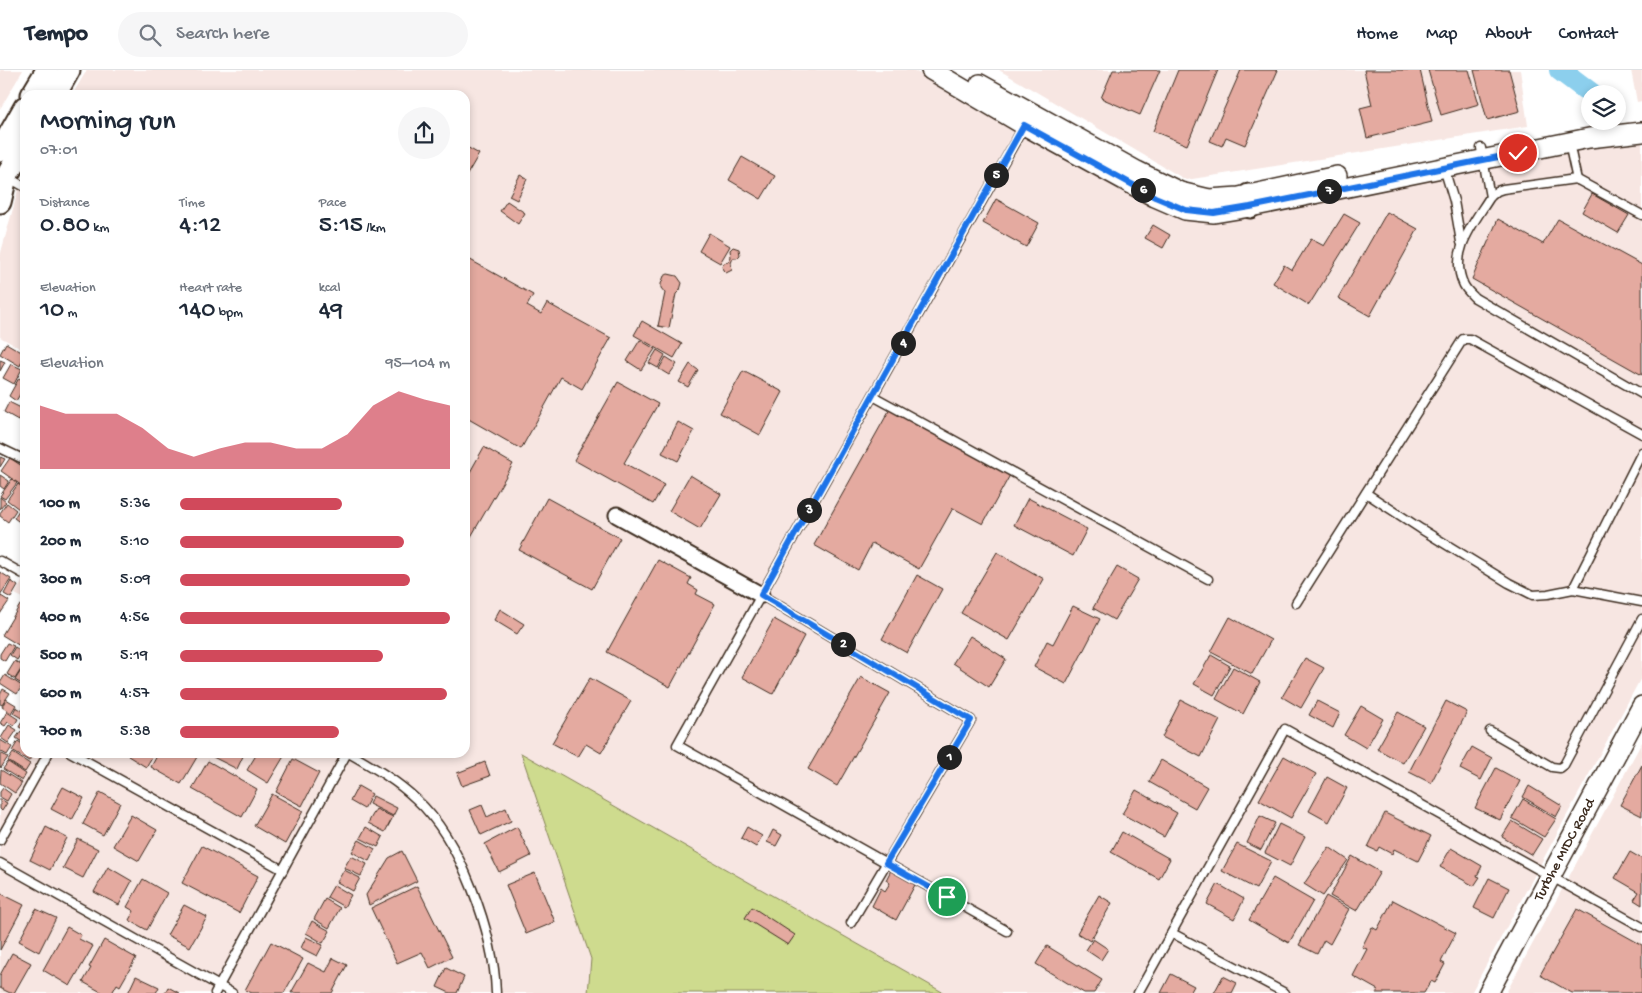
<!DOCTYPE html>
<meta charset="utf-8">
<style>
:root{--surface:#fff;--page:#f6f6f7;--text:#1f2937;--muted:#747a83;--line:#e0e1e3;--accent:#d1495b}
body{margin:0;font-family:"Gochi Hand",sans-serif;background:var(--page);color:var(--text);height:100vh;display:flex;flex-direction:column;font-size:19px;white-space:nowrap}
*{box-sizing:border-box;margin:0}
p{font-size:16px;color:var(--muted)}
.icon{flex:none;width:28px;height:28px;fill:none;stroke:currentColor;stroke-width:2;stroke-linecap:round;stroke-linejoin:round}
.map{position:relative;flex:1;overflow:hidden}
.details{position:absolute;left:20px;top:20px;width:450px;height:668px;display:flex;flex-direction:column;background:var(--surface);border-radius:15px;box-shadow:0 2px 8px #0003}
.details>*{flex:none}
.fabs{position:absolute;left:1581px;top:15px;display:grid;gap:10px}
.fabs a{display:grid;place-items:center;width:45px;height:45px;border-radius:50%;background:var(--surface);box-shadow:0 2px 8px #0003;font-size:25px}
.pin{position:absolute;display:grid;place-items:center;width:42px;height:42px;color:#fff;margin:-21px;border:2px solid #fff;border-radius:50%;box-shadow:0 1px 5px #0007}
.km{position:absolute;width:25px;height:25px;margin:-12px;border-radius:50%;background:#222;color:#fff;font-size:14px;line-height:25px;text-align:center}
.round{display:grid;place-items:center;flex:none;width:52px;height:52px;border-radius:26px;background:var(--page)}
.head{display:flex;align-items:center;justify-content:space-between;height:85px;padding:0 20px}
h1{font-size:28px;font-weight:600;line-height:38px}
.metrics{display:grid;grid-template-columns:repeat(3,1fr);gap:8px;height:85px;padding:5px 20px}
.metrics div{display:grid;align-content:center}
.metrics b{font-size:25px;font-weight:600}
.metrics small{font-size:14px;font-weight:400}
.metrics p{font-size:14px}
.chart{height:140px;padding:10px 20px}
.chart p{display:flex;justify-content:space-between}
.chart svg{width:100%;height:90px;margin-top:5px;fill:var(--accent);opacity:.7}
ul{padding:0 20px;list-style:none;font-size:16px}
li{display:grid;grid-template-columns:80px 60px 1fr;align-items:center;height:38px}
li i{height:12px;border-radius:6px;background:var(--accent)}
header{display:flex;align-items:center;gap:30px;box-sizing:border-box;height:70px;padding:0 25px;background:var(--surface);border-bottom:1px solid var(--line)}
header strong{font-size:24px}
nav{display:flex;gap:28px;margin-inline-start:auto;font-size:18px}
.search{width:350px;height:45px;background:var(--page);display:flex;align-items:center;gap:12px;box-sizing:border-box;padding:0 18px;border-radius:28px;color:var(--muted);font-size:19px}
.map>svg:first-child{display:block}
.built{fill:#f7e6e2}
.green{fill:#cedb8e;stroke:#848256}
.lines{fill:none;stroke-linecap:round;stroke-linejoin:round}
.river{stroke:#8ccfed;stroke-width:22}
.building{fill:#e4aaa0;stroke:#3b2a1e}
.service-casing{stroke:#3b2a1e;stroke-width:11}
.minor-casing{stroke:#3b2a1e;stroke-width:19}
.tertiary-casing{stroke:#3b2a1e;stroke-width:22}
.secondary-casing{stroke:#3b2a1e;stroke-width:25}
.service{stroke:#fff;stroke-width:8}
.minor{stroke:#fff;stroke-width:15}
.tertiary{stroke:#fff;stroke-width:19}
.secondary{stroke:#fff;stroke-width:21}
.route-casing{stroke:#fff;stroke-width:10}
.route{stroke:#1a73e8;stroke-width:6}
.labels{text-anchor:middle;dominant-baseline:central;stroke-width:4.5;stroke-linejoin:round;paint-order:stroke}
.street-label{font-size:15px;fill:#3b2a1e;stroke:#fff}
</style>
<header>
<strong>Tempo</strong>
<div class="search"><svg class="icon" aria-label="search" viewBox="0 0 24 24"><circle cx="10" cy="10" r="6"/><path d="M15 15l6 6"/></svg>Search here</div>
<nav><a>Home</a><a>Map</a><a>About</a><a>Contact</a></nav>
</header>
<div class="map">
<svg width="1642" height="923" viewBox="0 0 1642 923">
<rect width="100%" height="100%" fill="#fff"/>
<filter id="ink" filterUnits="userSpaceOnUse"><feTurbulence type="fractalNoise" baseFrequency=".02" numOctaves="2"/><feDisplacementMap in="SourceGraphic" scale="10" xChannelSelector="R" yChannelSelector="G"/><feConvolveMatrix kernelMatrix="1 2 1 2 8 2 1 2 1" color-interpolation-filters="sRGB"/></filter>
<g filter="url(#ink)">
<g class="built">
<polygon points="0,0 23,0 0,39"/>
<polygon points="87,0 913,0 1170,145 1642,63 1642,606 1471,923 944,923 522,684 591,889 588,923 0,923 0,736 30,683 465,682 465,25 72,25"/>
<polygon points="999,0 1520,0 1528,56 1186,110"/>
<polygon points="1631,0 1642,0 1642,31 1637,32"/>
<polygon points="25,105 25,281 0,267 0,186 20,113"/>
<polygon points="25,507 25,529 15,524"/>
<polygon points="1642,672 1642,923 1506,923"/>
</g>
<polygon class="green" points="521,683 944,923 588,923 591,889"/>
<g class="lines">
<polyline class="river" points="1560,0 1592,24"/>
</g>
<g class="building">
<polygon points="1113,0 1160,0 1140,45 1101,28"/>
<polygon points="1178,0 1218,0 1187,75 1153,61"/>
<polygon points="1241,0 1278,0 1245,75 1226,67 1222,76 1210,71"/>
<polygon points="1364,0 1420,0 1432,52 1367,68 1360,38 1372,35"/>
<polygon points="1428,0 1469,0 1479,34 1441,45"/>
<polygon points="1474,0 1509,0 1520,41 1487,50"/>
<polygon points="465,76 479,84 465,108"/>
<polygon points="742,87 775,106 761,129 729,110"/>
<polygon points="520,105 527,109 517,130 509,126"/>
<polygon points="1592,124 1629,145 1618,163 1582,142"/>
<polygon points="996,129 1039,153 1026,177 983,153"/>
<polygon points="507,131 525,143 518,154 500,141"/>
<polygon points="1387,142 1418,159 1370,246 1338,228"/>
<polygon points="1344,144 1360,153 1309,235 1273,213 1284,195 1292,200 1311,169 1324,176"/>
<polygon points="1498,149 1543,174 1558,149 1642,195 1642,305 1472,209"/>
<polygon points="1153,155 1170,165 1163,178 1145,168"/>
<polygon points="709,163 730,176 720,193 699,181"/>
<polygon points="733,177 739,179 740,185 737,188 733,188 731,193 732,200 726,203 723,200 722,196 724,193 728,192 731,187 730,180"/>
<polygon points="465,187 533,225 527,236 541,244 547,233 611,268 582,319 561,307 521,379 465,347"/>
<polygon points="668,204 677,206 682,213 680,220 676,224 669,258 658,256 665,223 661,218 661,214 664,206"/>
<polygon points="642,251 682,274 674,288 634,265"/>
<polygon points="640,270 655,279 641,300 627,291"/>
<polygon points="6,273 25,284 20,296 0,284"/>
<polygon points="657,280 665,285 658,298 649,293"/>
<polygon points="666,287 677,294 669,305 659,299"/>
<polygon points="0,290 5,292 0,301"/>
<polygon points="11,294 22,299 14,314 3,308"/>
<polygon points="690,294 698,300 688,317 679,312"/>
<polygon points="743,301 783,322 760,365 720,343"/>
<polygon points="19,308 25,312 25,316 16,331 9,326"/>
<polygon points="618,312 658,334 624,393 664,415 653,434 574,390"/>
<polygon points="9,332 23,339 18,350 4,342"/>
<polygon points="890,339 1010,405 983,454 953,438 919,499 872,473 858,500 814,475"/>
<polygon points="25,340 25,353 19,350"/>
<polygon points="678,352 694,361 678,391 662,383"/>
<polygon points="484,377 513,394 465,477 465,411"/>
<polygon points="0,387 5,389 0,397"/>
<polygon points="10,388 25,398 25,418 1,401"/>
<polygon points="0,405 9,411 4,419 0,416"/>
<polygon points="690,405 721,424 700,459 669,441"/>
<polygon points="12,409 17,413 5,429 0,426"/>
<polygon points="18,414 25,419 25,431 19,439 7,430"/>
<polygon points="0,427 6,432 0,439"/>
<polygon points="547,428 620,468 592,519 519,480"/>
<polygon points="1028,428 1087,459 1073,486 1014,455"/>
<polygon points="7,433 16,440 8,452 0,446 0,443"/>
<polygon points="19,440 25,445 25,456 14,448"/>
<polygon points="997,482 1044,509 1009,570 961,543"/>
<polygon points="658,490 691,508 688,514 698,520 696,524 715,534 670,617 607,582"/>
<polygon points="1117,497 1138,509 1114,550 1093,538"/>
<polygon points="0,502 11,509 0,525"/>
<polygon points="917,505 942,519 907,583 882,569"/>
<polygon points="11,511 18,516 11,528 4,524"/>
<polygon points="1,526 9,531 0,544 0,527"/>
<polygon points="20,535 25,538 25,579 2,565"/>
<polygon points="1073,536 1100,549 1066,614 1034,597 1047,571 1053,574"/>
<polygon points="500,539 524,554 517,564 494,550"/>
<polygon points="1230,547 1271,570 1252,604 1211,582"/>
<polygon points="774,549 804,566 773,624 742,607"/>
<polygon points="970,566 1006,589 989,617 953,593"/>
<polygon points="7,573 14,576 5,591 0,588 0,584"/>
<polygon points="15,577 22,582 17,590 10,585"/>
<polygon points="1211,585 1230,596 1214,625 1194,614"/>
<polygon points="1305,588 1324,598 1301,638 1282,627"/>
<polygon points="15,591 23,596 15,609 7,604"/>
<polygon points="1233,597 1260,612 1243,644 1216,629"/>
<polygon points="20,602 25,605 25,616 15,610"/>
<polygon points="5,605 22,616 17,624 0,613"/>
<polygon points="861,607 890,623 837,716 808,699"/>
<polygon points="590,608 631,631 601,683 586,674 578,687 552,673"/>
<polygon points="3,619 10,623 2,635 0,634 0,625"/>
<polygon points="6,629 16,635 11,643 2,637"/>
<polygon points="1181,630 1220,650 1201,687 1162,667"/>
<polygon points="1317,631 1340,643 1333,658 1309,645"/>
<polygon points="1446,631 1467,642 1431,713 1409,702"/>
<polygon points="1361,636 1383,649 1366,678 1344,665"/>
<polygon points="16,637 25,642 25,650 13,643"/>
<polygon points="7,642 18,649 14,656 8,652 5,656 0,653"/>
<polygon points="1398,642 1424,656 1403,693 1377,679"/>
<polygon points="23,650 25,651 25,660 19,657"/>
<polygon points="9,655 17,660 8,673 1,668"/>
<polygon points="21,661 25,663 25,674 16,668"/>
<polygon points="0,670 12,677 7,685 0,681"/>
<polygon points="18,671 25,676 25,682 34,682 29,691 12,681"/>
<polygon points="1472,677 1492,688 1481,710 1460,699"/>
<polygon points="131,682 155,682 146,697 128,686"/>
<polygon points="159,682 200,682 181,714 151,697"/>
<polygon points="215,682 245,682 237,699 213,687"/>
<polygon points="258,682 286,683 268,713 247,700"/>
<polygon points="0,683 8,687 1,698 0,697"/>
<polygon points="13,683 30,694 25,702 8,691"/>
<polygon points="1284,686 1316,704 1291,748 1259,730"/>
<polygon points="293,689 319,703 302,736 276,722"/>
<polygon points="1161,690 1207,717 1195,738 1149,712"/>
<polygon points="208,691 257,719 242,747 192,719"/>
<polygon points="8,692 26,704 22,711 3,699"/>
<polygon points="485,692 490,706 462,716 457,703"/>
<polygon points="1642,695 1642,746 1620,735"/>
<polygon points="1496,698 1520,711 1500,750 1475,738"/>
<polygon points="1,700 22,713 15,723 0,713"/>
<polygon points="1327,707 1347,718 1329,752 1309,741"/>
<polygon points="358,716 372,724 364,739 350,731"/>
<polygon points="1529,716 1562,736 1556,747 1523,727"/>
<polygon points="63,717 84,728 72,750 51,739"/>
<polygon points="3,718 11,724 7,731 0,727 0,722"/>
<polygon points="1136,720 1177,743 1164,767 1122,744"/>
<polygon points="100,722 120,733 103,765 83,754"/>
<polygon points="272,724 303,741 285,774 254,756"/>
<polygon points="373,726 397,738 393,746 369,734"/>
<polygon points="0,729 7,733 2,741 0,739"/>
<polygon points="1523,729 1556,749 1544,767 1512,748"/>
<polygon points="482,735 487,747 506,738 511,751 481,765 470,740"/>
<polygon points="376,739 393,747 385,762 368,753"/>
<polygon points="1385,743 1431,766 1418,791 1394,779 1392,784 1379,777 1377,781 1368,777"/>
<polygon points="131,745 157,760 139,791 113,776"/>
<polygon points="1260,746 1275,753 1261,780 1247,773"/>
<polygon points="1512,751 1542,769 1532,785 1502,767"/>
<polygon points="1279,754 1305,767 1290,796 1265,783"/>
<polygon points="46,757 67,768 50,800 30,790"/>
<polygon points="366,757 383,767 378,777 360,768"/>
<polygon points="517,757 531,786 499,802 485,774"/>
<polygon points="747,757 762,766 756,777 741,768"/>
<polygon points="773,760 782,765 776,776 767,772"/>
<polygon points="1122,762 1170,789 1159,809 1111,782"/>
<polygon points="78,769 98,779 83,808 63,798"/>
<polygon points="359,770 375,779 369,791 352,782"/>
<polygon points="1237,774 1271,791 1256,819 1222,801"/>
<polygon points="202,776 258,806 239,843 182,813"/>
<polygon points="1329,777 1348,790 1323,826 1304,814"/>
<polygon points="1451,778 1482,796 1477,806 1480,807 1474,816 1440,797"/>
<polygon points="402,781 417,811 369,835 366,825 389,788"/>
<polygon points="1630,782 1642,789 1642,835 1634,830 1639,822 1615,808"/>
<polygon points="351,786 367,794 361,806 344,798"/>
<polygon points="1352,786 1380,802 1357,841 1330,826"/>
<polygon points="108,797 132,811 119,835 94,822"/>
<polygon points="344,800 360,808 353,821 337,812"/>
<polygon points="891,800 916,813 896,850 872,836 881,818 885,821 890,813 886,810"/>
<polygon points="535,803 555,852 526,864 506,815"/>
<polygon points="1273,808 1313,831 1289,873 1249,850"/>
<polygon points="1489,808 1509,818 1494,848 1474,838"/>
<polygon points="143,809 167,823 147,860 129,850 134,841 127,837"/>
<polygon points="1218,814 1244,829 1234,849 1207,834"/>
<polygon points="334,815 351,825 344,837 327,827"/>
<polygon points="417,816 452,887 430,898 422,882 397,893 371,838"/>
<polygon points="0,823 24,835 0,880"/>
<polygon points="1099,825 1112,833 1090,871 1077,863"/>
<polygon points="1326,826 1349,839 1330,874 1324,870 1317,884 1299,875"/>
<polygon points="325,829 340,838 329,858 314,849"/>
<polygon points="1393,830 1456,863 1441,892 1445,894 1435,913 1431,911 1424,923 1376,923 1378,920 1353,906 1367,879 1362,877 1372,857 1377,860"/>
<polygon points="184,835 207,847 190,877 167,865"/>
<polygon points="752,837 795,865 788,875 745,848"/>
<polygon points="36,839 56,848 39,882 19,871"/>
<polygon points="1577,839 1642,875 1642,923 1572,923 1540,905"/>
<polygon points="312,851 330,861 323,873 306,863"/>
<polygon points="67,857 81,865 79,869 93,876 70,916 43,900"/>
<polygon points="306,867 323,875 317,886 301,878"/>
<polygon points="1093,869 1108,879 1101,890 1086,880"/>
<polygon points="104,870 136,888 120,916 117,914 112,923 103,923 83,912 91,898 89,897"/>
<polygon points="271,872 303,889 284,923 252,923 245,920"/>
<polygon points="1047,876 1102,910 1094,923 1084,923 1036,894"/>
<polygon points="12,883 31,893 14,923 10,923 0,918 0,905"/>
<polygon points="333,888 347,895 332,923 291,923 308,893 326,902"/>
<polygon points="446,898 464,907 457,923 450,923 437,917"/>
<polygon points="1171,904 1194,916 1190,923 1161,923"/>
<polygon points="136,906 159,917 156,923 128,923"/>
<polygon points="1223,906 1237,913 1232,923 1214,923"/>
<polygon points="168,917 179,923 165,923"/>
</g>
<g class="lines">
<g class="service-casing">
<g id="service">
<polyline points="1569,73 1577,110"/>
<polyline points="1481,78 1490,127"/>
<polyline points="1444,98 1454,131 1461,172"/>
<polyline points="7,107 25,117"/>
<path d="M1642,145L1576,109L1503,119L1497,121L1490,127C1474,153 1449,181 1463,213C1465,219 1471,224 1475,228L1642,324"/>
<polyline points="873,326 1208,509"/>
<polyline points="0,378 25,390"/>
<polyline points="1366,423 1421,459 1509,513 1533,525 1548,524 1573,519 1642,532"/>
<polyline points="0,491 25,505"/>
<polyline points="1573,519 1642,382"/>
<polyline points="761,525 971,650 851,853"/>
<polyline points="1296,533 1463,269 1470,269 1642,364"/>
<polyline points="1490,661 1552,697 1560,698 1564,695 1642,549"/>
<polyline points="70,682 283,800"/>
<path d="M347,682C371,696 395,709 416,729C461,770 494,863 496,923"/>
<polyline points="0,770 49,682"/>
<polyline points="0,793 232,923"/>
<polyline points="1007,861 677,675 1024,56"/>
<polyline points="1172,863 1285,923"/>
<polyline points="215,923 347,683"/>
<polyline points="1138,923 1285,659 1642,857"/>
</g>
</g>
<g class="minor-casing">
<polyline id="minor" points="617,445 761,525"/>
</g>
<g class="tertiary-casing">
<g id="tertiary">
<polyline points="931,0 1024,55 1155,127 1185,140 1214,143 1250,137 1589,68 1642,62"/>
<polyline points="980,14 1137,101 1180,122 1209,129 1239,127 1337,106"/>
<polyline points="1488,923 1642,636"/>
</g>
</g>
<g class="secondary-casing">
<g id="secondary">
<polyline points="32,25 47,0"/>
<polyline points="55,25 69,0"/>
<polyline points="0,81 25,37"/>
<polyline points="1249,125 1250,137"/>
<polyline points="0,132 6,107 25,75"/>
</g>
</g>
<use href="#service" class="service"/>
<use href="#minor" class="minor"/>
<use href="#tertiary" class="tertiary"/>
<use href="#secondary" class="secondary"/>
</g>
</g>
<g class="lines" filter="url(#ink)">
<g class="route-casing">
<polyline id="route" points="947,827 886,793 971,650 761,525 1024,55 1155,127 1186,140 1214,143 1250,137 1518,83"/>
</g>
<use href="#route" class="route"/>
</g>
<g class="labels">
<g class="street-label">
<text transform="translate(1565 780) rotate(-62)">Turbhe MIDC Road</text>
</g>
</g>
</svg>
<div class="fabs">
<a><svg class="icon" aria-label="layers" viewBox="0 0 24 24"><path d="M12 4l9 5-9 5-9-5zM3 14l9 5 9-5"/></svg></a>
</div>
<div class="pin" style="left:947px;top:827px;background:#1e9e55"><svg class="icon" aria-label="arrive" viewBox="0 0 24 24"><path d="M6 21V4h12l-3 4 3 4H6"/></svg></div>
<div class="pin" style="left:1518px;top:83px;background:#d93025"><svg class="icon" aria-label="check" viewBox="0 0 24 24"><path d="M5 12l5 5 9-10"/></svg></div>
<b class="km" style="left:949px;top:687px">1</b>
<b class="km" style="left:843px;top:574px">2</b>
<b class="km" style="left:809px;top:440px">3</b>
<b class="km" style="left:903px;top:273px">4</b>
<b class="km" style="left:996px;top:105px">5</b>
<b class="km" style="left:1143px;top:120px">6</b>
<b class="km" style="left:1329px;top:121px">7</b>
<section class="details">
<div class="head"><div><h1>Morning run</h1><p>07:01</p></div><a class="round"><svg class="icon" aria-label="share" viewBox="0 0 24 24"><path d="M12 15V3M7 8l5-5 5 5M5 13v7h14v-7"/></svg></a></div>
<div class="metrics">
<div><p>Distance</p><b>0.80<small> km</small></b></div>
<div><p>Time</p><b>4:12</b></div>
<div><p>Pace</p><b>5:15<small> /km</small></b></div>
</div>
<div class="metrics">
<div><p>Elevation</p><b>10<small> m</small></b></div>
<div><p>Heart rate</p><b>140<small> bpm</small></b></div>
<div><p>kcal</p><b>49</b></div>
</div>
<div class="chart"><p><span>Elevation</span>95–104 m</p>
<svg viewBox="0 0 160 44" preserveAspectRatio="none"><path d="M0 44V13L10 17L20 17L30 17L40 24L50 34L60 38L70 34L80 31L90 31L100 34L110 34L120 27L130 13L140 6L150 10L160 13V44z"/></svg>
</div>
<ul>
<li><b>100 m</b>5:36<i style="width:60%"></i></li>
<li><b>200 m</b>5:10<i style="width:83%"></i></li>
<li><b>300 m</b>5:09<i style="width:85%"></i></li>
<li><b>400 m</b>4:56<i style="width:100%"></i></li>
<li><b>500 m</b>5:19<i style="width:75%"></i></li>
<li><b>600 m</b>4:57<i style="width:99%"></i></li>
<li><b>700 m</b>5:38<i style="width:59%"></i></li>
</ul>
</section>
</div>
